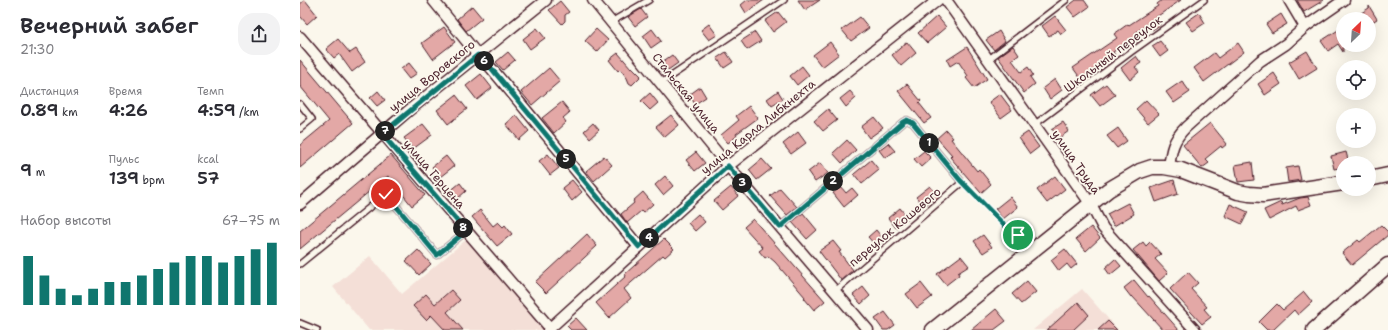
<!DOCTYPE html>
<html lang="ru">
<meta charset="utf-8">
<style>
:root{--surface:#fff;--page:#f2f2f3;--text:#2b2b33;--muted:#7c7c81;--accent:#0f766e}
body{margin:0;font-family:"Shantell Sans",sans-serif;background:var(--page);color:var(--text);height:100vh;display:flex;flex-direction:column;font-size:15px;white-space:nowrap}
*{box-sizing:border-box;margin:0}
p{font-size:13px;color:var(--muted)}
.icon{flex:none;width:22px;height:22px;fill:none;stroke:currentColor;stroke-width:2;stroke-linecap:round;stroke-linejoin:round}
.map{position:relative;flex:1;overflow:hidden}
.panel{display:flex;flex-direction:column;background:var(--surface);width:300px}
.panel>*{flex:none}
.needle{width:26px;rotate:25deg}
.buttons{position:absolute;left:1036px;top:12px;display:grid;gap:8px}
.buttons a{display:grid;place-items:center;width:40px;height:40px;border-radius:50%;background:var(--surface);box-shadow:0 4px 16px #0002;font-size:20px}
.pin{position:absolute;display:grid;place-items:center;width:34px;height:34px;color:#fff;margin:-17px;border:2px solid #fff;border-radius:50%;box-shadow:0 1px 4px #0007}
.km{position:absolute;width:20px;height:20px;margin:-10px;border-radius:50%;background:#222;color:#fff;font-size:11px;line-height:20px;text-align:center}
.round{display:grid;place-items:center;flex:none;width:42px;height:42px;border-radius:16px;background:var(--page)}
.head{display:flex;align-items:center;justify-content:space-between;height:68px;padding:0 20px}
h1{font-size:22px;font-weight:600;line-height:30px}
.metrics{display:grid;grid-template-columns:repeat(3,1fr);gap:6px;height:68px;padding:4px 20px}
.metrics div{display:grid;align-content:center}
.metrics b{font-size:17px;font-weight:600}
.metrics small{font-size:11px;font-weight:400}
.metrics p{font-size:11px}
.chart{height:112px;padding:8px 20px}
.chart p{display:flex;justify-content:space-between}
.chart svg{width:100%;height:72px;margin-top:4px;stroke:var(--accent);stroke-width:6}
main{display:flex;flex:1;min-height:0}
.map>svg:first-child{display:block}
.built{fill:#f4dfd7}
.building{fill:#e3a8a6;stroke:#4a1f2b}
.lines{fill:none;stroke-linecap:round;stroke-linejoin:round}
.lane-casing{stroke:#4a1f2b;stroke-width:8}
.street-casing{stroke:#4a1f2b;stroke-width:13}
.secondary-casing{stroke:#4a1f2b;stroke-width:17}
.path{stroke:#4a1f2b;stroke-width:1.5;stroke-dasharray:4 3;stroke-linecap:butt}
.lane{stroke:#fbf7ec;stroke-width:5}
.street{stroke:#fbf7ec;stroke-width:10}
.secondary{stroke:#fbf7ec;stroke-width:14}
.route-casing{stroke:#fff;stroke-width:8}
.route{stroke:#0f766e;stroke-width:5}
.labels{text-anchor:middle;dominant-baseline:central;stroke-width:3.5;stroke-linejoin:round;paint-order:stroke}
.street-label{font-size:12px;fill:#4a1f2b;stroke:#fbf7ec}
</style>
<main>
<section class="panel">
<div class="head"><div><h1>Вечерний забег</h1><p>21:30</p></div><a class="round"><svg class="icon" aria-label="share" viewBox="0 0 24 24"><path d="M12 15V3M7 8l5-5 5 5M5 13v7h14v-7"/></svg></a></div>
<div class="metrics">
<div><p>Дистанция</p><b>0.89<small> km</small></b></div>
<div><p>Время</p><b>4:26</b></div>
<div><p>Темп</p><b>4:59<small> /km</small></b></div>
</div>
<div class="metrics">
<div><b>9<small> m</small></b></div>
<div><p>Пульс</p><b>139<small> bpm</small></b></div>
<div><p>kcal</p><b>57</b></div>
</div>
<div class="chart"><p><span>Набор высоты</span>67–75 m</p>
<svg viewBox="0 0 160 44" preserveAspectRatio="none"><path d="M5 44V14M15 44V26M25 44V34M35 44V38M45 44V34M55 44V30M65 44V30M75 44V26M85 44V22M95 44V18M105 44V14M115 44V14M125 44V18M135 44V14M145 44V10M155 44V6"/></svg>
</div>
</section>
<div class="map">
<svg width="1088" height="330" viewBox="0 0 1088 330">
<rect width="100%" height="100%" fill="#fbf7ec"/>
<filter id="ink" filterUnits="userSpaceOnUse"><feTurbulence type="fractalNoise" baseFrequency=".025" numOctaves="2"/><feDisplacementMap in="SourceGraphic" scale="8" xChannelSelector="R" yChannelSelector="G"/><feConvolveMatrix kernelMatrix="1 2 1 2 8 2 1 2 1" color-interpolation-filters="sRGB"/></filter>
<g filter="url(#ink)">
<g class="built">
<polygon points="167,239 243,329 242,330 69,330 33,287 70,256 102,294"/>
<polygon points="782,289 818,330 733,330"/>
</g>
<g class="building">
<polygon points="5,0 17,15 7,24 0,16 0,4"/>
<polygon points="447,0 464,0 446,13 441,5"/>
<polygon points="498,0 520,0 505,10"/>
<polygon points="776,0 784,0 789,7 775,17 767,7"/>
<polygon points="862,0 881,0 855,18 860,25 852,30 848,24 835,33 839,40 831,45 828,41 813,52 815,55 781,79 773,68 817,38 814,34 828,24 829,25 858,6 857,4"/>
<polygon points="997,0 1024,0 1004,12"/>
<polygon points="260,1 269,12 265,15 265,21 262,24 249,10"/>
<polygon points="172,6 182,18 166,31 157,19"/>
<polygon points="1069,6 1077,19 1069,24 1069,19 1052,19 1069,8"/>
<polygon points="341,9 347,17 335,26 328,17"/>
<polygon points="478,12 486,22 473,32 465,21"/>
<polygon points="899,13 905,23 893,31 886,22"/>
<polygon points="981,14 987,24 972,33 966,24"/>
<polygon points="637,16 646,27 627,43 618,33"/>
<polygon points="755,16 766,30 761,34 758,30 749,36 742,26"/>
<polygon points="560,17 569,28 551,41 542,30"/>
<polygon points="409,24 417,35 409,40 401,30"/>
<polygon points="144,27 155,42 133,59 122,43"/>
<polygon points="1043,27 1043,52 1038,44 1028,51 1021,41"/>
<polygon points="237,28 245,38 230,49 223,39"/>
<polygon points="296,29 308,40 297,52 285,41"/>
<polygon points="352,29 361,41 351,48 343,36"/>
<polygon points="699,31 705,41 694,50 686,40"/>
<polygon points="455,32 461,41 447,50 441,41"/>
<polygon points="38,39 50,53 56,49 65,62 52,72 39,54 34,58 26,49"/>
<polygon points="860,41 868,51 860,57 852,46"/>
<polygon points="530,42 539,54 522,67 513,55"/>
<polygon points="607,42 616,53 601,66 592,55"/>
<polygon points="938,43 944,52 904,82 894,68 914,53 918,58"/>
<polygon points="713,46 719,55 712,60 721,72 728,67 733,75 730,77 735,84 724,93 698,57"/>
<polygon points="667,47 687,79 674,88 666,78 668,76 658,61 650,66 647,60"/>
<polygon points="1007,51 1017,68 999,79 989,62"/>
<polygon points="208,52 215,60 203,70 196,62"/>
<polygon points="426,52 433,62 424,68 417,58"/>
<polygon points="318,53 331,68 332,67 341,76 332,85 329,83 327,78 320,69 318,71 309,60"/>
<polygon points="372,55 378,63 368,70 362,62"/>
<polygon points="836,56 841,63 835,67 839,72 830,80 821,68"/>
<polygon points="0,60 53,123 0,168 0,145 29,121 0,86"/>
<polygon points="109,63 117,73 109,79 101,69"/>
<polygon points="502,66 509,75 497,85 490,76"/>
<polygon points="249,68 260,81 232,105 221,92"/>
<polygon points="974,73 981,84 965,95 958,84"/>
<polygon points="181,74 192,88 177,100 166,86"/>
<polygon points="755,79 762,90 750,99 743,88"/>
<polygon points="882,81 890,92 874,103 866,92"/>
<polygon points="607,84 621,101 619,103 631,118 624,123 598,91"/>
<polygon points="806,84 815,95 800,106 791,95"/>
<polygon points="400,87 406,97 395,104 389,95"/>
<polygon points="78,91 85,100 77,106 70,98"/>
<polygon points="478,91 483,99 472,106 467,99"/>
<polygon points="550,91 556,98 546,107 540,99"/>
<polygon points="350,93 358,103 350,110 341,101"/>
<polygon points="700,94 712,110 701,118 689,102"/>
<polygon points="156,95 167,109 148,124 137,110"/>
<polygon points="846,100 859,114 848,123 836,109"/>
<polygon points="262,102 270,112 263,118 266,122 254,133 242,118"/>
<polygon points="449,106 458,118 436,134 437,136 428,143 421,135 439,120 436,116"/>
<polygon points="528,109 537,120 523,131 514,121"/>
<polygon points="216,115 229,131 219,140 206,124"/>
<polygon points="371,115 379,125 365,137 356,127"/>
<polygon points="574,117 583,128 569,138 561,127"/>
<polygon points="763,122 769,131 759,138 752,129"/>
<polygon points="293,123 299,130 290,138 284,131"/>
<polygon points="910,123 927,144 922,148 921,146 905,159 909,163 902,168 883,145"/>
<polygon points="123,124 132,135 113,149 104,138"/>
<polygon points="818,128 827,141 817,148 807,136"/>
<polygon points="646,130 653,138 651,139 677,171 679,169 691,184 681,193 650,157 652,155 637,138"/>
<polygon points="498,132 506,143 491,154 483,144"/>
<polygon points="728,132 739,147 730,154 719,138"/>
<polygon points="547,140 556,150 542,163 533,153"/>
<polygon points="588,143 595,151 585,158 579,150"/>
<polygon points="624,151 631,158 621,167 614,159"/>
<polygon points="396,152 405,163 395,171 386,160"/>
<polygon points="1046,152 1049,163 1043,163 1043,167 1034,169 1031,156"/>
<polygon points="248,154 259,168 250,175 239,161"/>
<polygon points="91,155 125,195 112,206 88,176 0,249 0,231"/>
<polygon points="146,156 154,166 140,177 132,167"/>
<polygon points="304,156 312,165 294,181 286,171"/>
<polygon points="462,159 471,169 457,180 449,170"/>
<polygon points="571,160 579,170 562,184 554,174"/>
<polygon points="952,162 954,180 938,182 935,165"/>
<polygon points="520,163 528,173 515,182 508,172"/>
<polygon points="998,166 1001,180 988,182 986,168"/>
<polygon points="365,176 373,186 363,195 355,185"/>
<polygon points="755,176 765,189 747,203 737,190"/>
<polygon points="272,180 282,192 272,201 262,188"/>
<polygon points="874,180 878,194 856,202 851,188"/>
<polygon points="160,183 166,191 156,200 149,192"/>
<polygon points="630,186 639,197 633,201 632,200 624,206 616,197"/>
<polygon points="431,187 438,196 422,210 414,201"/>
<polygon points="541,187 546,193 552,188 558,195 544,207 533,193"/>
<polygon points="480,188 497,207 487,215 470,196"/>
<polygon points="343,192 353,204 343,213 341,211 327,223 321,214 334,203 333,201"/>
<polygon points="710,197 718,207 703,219 695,209"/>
<polygon points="1008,197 1011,205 998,210 996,206 969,220 964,210 981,202 982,205 1000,198"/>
<polygon points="828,203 834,214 814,226 807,214"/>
<polygon points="930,204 948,212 942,224 925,216"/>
<polygon points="600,208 608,218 596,228 588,218"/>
<polygon points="180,210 193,226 198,222 203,227 205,225 212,234 197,246 172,217"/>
<polygon points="503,213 517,230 507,239 492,222"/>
<polygon points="398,214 405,222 395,231 388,223"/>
<polygon points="453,219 525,301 514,310 504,298 505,297 475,262 468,256 465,258 459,251 463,248 444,227"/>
<polygon points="1081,225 1088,232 1088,235 1052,265 1042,253 1058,240 1060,242"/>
<polygon points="791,227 800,238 786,251 776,239"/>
<polygon points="576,230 584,240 576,246 568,237"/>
<polygon points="287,234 297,246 246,293 235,282"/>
<polygon points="683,235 692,247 683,253 674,241"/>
<polygon points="364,239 374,249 365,257 363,255 324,289 331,298 309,318 296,303 326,276 325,274"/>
<polygon points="533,241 541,251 539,252 553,270 541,280 519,251"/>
<polygon points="843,242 846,246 850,242 861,254 855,259 868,273 859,281 833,250"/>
<polygon points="765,249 777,264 771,269 767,264 759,271 751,260"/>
<polygon points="118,250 131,264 119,275 106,261"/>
<polygon points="661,256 669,266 658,273 659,275 646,285 637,274"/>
<polygon points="815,259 821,266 810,275 805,268"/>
<polygon points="888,272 898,283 891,289 907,307 904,309 911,317 902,324 870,289"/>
<polygon points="834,280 848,297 849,296 879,330 863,330 832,296 831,297 824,288"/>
<polygon points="727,281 736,292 721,304 712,294"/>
<polygon points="621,283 632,297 617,308 606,294"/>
<polygon points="563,287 570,296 561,304 553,295"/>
<polygon points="151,290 160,300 147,312 163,330 145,330 131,315 126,320 113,306 126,294 135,304"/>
<polygon points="1004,292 1012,302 998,315 994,310 973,330 967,330 959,322 977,304 983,310"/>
<polygon points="778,302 789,315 773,330 747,330"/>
<polygon points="696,309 706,321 694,330 671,330"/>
<polygon points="585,312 595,325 588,330 583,330 575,319"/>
<polygon points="276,318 287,330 271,330 267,326"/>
<polygon points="808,321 817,330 798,330"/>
</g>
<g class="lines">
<g class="lane-casing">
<g id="lane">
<polyline points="311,22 349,0"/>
<polyline points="689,59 766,0"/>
<polyline points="361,83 484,0"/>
<polyline points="0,104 12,119 0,129"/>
<polyline points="734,125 831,52 904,0"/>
<polyline points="480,227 603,122 607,120 613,123 660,180 660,184 535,291"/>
<polyline points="0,264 86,194 137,255 166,231"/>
<polyline points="0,323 17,330"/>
</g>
</g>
<g class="street-casing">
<g id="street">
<polyline points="133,0 177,54 192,69 339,247"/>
<polyline points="293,0 428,166 568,330"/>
<polyline points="646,0 790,203 803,228 895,330"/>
<polyline points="989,0 1005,27"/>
<polyline points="0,37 250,328"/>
<path d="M869,168C871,150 873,140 886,127L960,61L986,44L1005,27L1044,0"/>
<polyline points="0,204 107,112 246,0"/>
<polyline points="248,330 428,166 638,0"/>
</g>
</g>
<g class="secondary-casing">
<g id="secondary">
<polyline points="1069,179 1088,175"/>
<polyline points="633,330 808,190 840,171 852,167 864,167 881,170 938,192 949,194 963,195 1043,183"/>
<polyline points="1014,330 1088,265"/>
</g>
</g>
<polyline class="path" points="666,185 709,230 713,233 718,235"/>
<use href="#lane" class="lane"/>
<use href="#street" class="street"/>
<use href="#secondary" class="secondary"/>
</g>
</g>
<g class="lines" filter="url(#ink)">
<g class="route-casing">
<polyline id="route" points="86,194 137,255 166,231 82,134 178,55 192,69 339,247 428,166 480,227 603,122 607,120 613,123 660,180 709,230 714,233 718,235"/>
</g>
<use href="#route" class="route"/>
</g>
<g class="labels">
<g class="street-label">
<text transform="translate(813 54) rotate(-37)">Школьный переулок</text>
<text transform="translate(132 76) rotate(-39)">улица Воровского</text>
<text transform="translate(386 93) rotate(51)">Стальская улица</text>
<text transform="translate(458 127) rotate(-39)">улица Карла Либкнехта</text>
<text transform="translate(776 162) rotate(55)">улица Труда</text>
<text transform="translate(134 174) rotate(49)">улица Герцена</text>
<text transform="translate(595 227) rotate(-40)">переулок Кошевого</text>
</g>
</g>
</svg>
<div class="buttons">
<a><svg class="needle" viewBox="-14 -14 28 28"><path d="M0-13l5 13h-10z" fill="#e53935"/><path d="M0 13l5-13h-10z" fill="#7c7c81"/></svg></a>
<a><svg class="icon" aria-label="locate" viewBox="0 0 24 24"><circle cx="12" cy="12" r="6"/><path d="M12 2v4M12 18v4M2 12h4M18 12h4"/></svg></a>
<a>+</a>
<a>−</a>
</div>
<div class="pin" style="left:718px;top:235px;background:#1e9e55"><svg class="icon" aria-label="arrive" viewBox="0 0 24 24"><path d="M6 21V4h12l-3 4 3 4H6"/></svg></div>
<div class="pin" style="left:86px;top:194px;background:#d93025"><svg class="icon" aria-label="check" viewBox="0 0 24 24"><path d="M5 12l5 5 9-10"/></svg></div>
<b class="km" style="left:629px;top:143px">1</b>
<b class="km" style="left:533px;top:181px">2</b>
<b class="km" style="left:442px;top:183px">3</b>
<b class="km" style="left:349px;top:238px">4</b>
<b class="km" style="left:266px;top:159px">5</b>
<b class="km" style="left:184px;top:61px">6</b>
<b class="km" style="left:85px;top:131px">7</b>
<b class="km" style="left:163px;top:228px">8</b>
</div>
</main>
